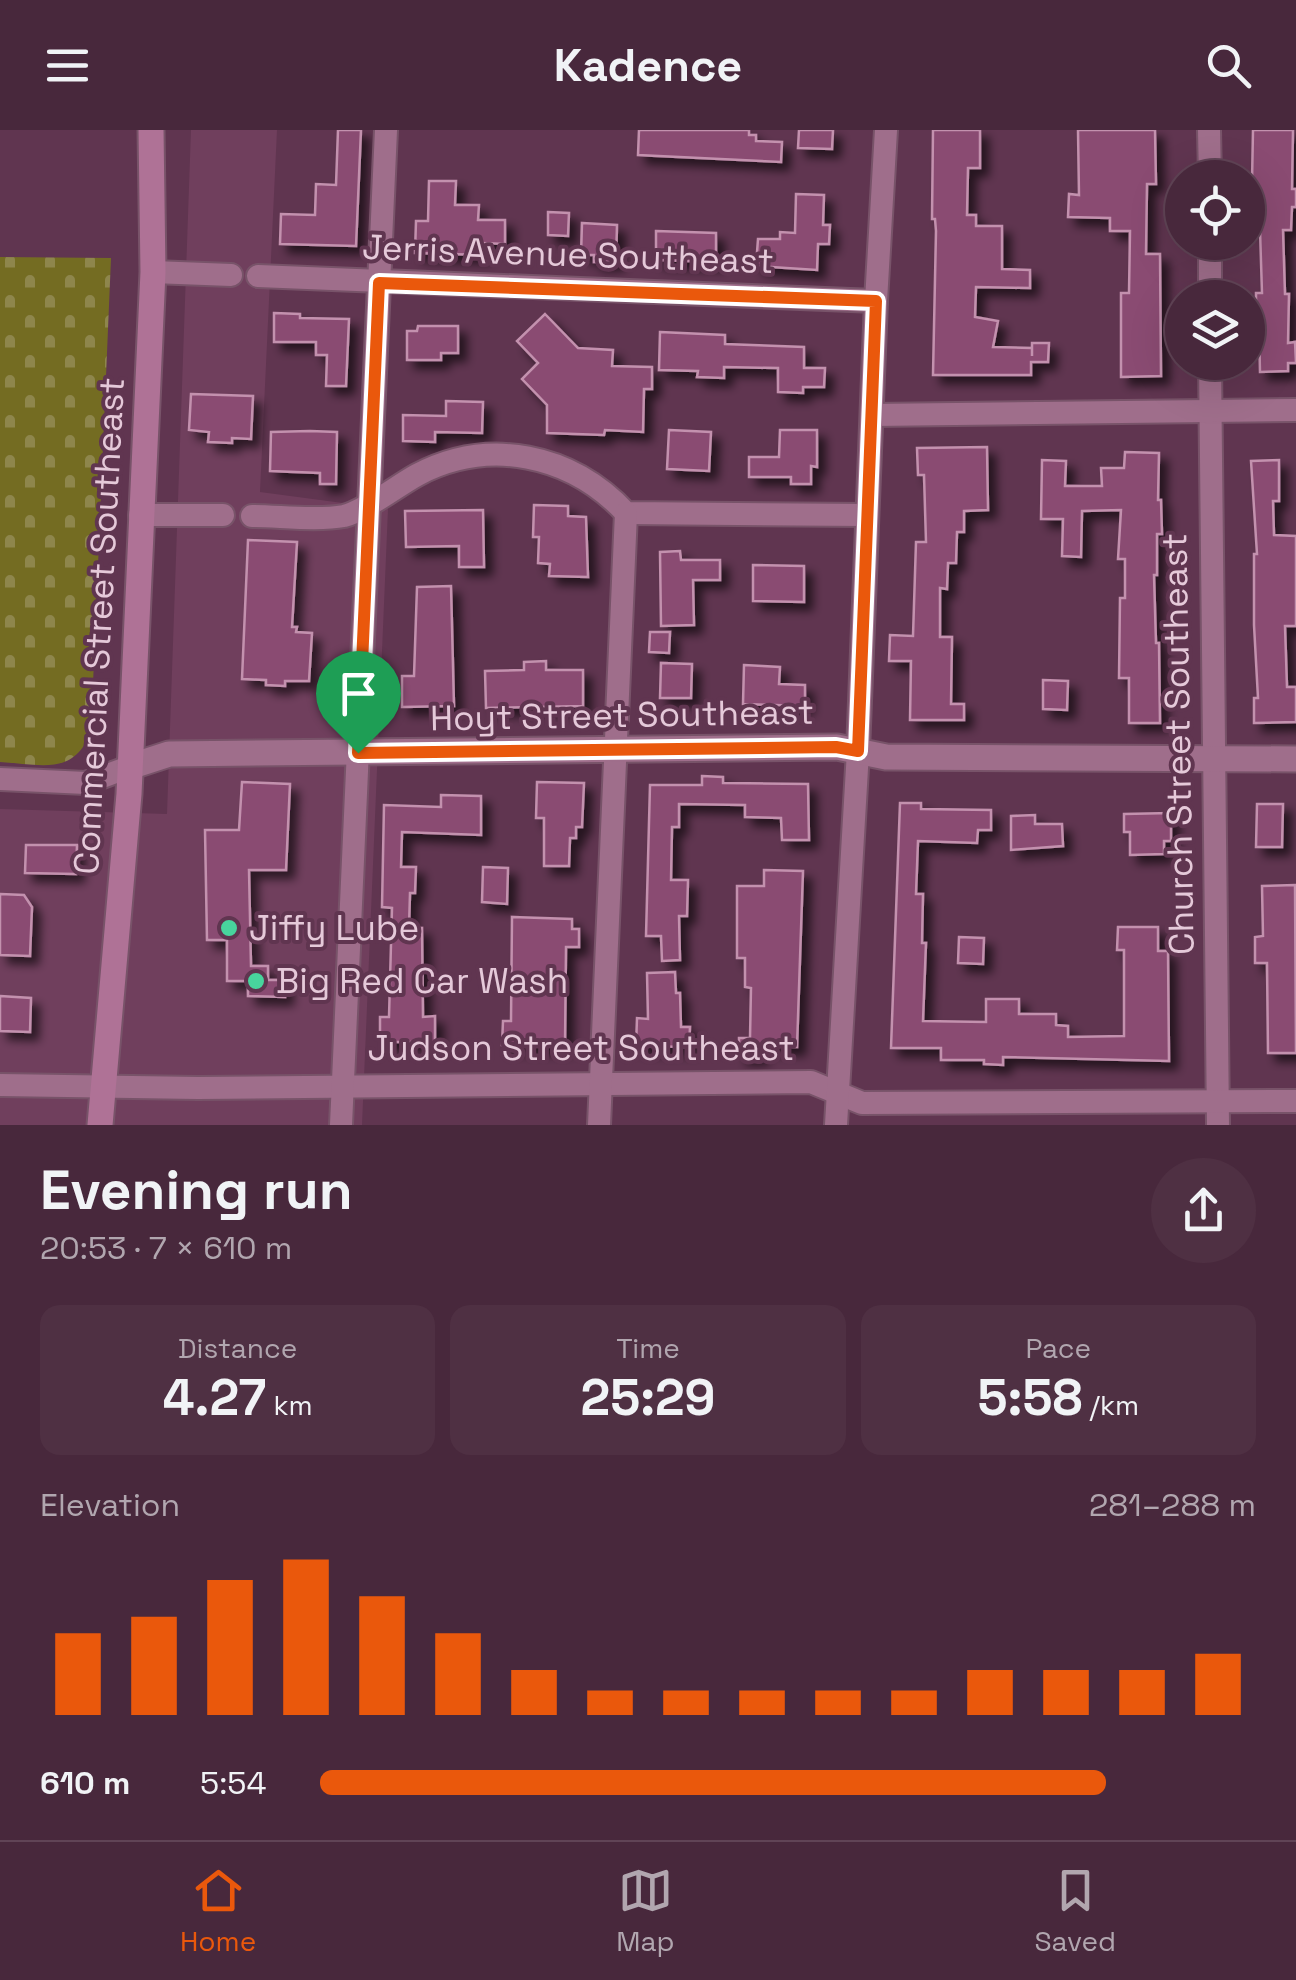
<!DOCTYPE html>
<meta charset="utf-8">
<style>
:root{--surface:#48283c;--page:#4f3043;--text:#f1f3f6;--muted:#b1a6af;--line:#604456;--accent:#ea580c}
body{margin:0;font-family:"Space Grotesk",sans-serif;background:var(--page);color:var(--text);height:100vh;display:flex;flex-direction:column;font-size:38px;white-space:nowrap}
*{box-sizing:border-box;margin:0}
p{font-size:32px;color:var(--muted)}
.icon{flex:none;width:55px;height:55px;fill:none;stroke:currentColor;stroke-width:2;stroke-linecap:round;stroke-linejoin:round}
.map{position:relative;height:995px;overflow:hidden}
.side{display:flex;flex-direction:column;background:var(--surface);flex:1}
.side>*{flex:none}
.fabs{position:absolute;left:1165px;top:30px;display:grid;gap:20px}
.fabs a{display:grid;place-items:center;width:100px;height:100px;border-radius:50%;background:var(--surface);box-shadow:0 10px 40px #0002,0 0 0 2px var(--line);font-size:50px}
.pin{position:absolute;display:grid;place-items:center;width:85px;height:85px;color:#fff;margin:-102px -42px;border-radius:50% 50% 50% 0;rotate:-45deg;box-shadow:0 0 10px #0007}
.pin .icon{rotate:45deg}
.round{display:grid;place-items:center;flex:none;width:105px;height:105px;border-radius:52px;background:var(--page)}
.head{display:flex;align-items:center;justify-content:space-between;height:170px;padding:0 40px}
h1{font-size:55px;font-weight:800;line-height:75px}
.figures{display:grid;grid-template-columns:repeat(3,1fr);gap:15px;height:170px;padding:10px 40px}
.figures div{display:grid;align-content:center;border-radius:20px;background:var(--page);text-align:center}
.figures b{font-size:50px;font-weight:800}
.figures small{font-size:28px;font-weight:400}
.figures p{font-size:28px}
.chart{height:280px;padding:20px 40px}
.chart p{display:flex;justify-content:space-between}
.chart svg{width:100%;height:180px;margin-top:10px;stroke:var(--accent);stroke-width:6}
ul{padding:0 40px;list-style:none;font-size:32px}
li{display:grid;grid-template-columns:160px 120px 1fr;align-items:center;height:75px}
li i{height:25px;border-radius:12px;background:var(--accent)}
header{display:flex;justify-content:space-between;align-items:center;height:130px;padding:0 40px;background:var(--surface);font-size:45px;font-weight:800}
.tabs{display:flex;justify-content:space-around;align-items:center;height:140px;border-top:2px solid var(--line);background:var(--surface);font-size:28px;color:var(--muted)}
.tabs a{display:grid;justify-items:center;gap:5px}
.tabs .active{color:var(--accent)}
.map>svg:first-child{display:block}
.built{fill:#703f5d}
.cemetery{fill:url(#cemetery-stones)}
.building{fill:#8a4b72;stroke:#c391ae;stroke-width:2.5;filter:url(#shadow)}
.lines{fill:none;stroke-linecap:round;stroke-linejoin:round}
.minor-casing{stroke:#785369;stroke-width:26}
.tertiary-casing{stroke:#785369;stroke-width:29}
.primary-casing{stroke:#785369;stroke-width:29}
.minor{stroke:#9f6e8b;stroke-width:22}
.tertiary{stroke:#9f6e8b;stroke-width:25}
.primary{stroke:#af7296;stroke-width:25}
.route-casing{stroke:#fff;stroke-width:20}
.route{stroke:#ea580c;stroke-width:12}
.poi-dot{fill:#48d49d;stroke:#603550;stroke-width:4}
.labels{text-anchor:middle;dominant-baseline:central;stroke-width:8;stroke-linejoin:round;paint-order:stroke}
.street-label{font-size:35px;fill:#e5c9d9;stroke:#603550}
.poi-label{font-size:35px;fill:#e5c9d9;stroke:#603550;text-anchor:start}
</style>
<header><svg class="icon" aria-label="menu" viewBox="0 0 24 24"><path d="M4 6h16M4 12h16M4 18h16"/></svg>Kadence<svg class="icon" aria-label="search" viewBox="0 0 24 24"><circle cx="10" cy="10" r="6"/><path d="M15 15l6 6"/></svg></header>
<div class="map">
<svg width="1296" height="995" viewBox="0 0 1296 995">
<defs>
<pattern id="cemetery-stones" width="16" height="16" patternUnits="userSpaceOnUse" patternTransform="scale(2.5)"><rect width="16" height="16" fill="#746c22"/><path d="M2 7V4a2 2 0 0 1 4 0v3zM10 15v-3a2 2 0 0 1 4 0v3z" fill="#8e864c"/></pattern>
<filter id="shadow"><feDropShadow dx="8" dy="8" stdDeviation="5" flood-color="#0009"/></filter>
</defs>
<rect width="100%" height="100%" fill="#603550"/>
<polygon class="built" points="191,0 277,0 260,362 388,379 362,995 0,995 0,679 167,684"/>
<path class="cemetery" d="M0,127L111,128L91,601C74,647 40,634 0,632Z"/>
<g class="building">
<polygon points="338,0 361,0 356,116 280,114 281,84 315,85 316,54 336,55"/>
<polygon points="639,0 749,0 749,5 756,5 756,11 782,12 781,32 638,25"/>
<polygon points="799,0 833,0 832,19 798,18"/>
<polygon points="933,0 980,0 980,38 968,38 967,85 976,85 976,96 1002,96 1002,139 1030,140 1030,158 976,157 975,187 998,191 993,217 1032,218 1032,226 1032,213 1049,213 1048,232 1031,232 1031,245 933,245 936,101 935,89 932,89"/>
<polygon points="1078,0 1155,0 1156,54 1147,54 1146,124 1160,124 1161,246 1121,247 1121,163 1129,163 1130,101 1110,101 1110,88 1068,87 1069,64 1079,65"/>
<polygon points="1253,0 1293,0 1292,59 1296,59 1296,77 1292,77 1291,100 1283,100 1285,164 1289,164 1288,213 1295,212 1296,233 1288,233 1288,241 1260,242 1259,195 1256,195 1256,163 1262,163 1260,100 1256,100 1257,53 1252,52"/>
<polygon points="429,51 456,51 455,75 479,75 478,90 505,90 505,114 483,113 482,125 415,123 416,91 428,91"/>
<polygon points="796,64 824,65 823,95 830,95 829,114 818,114 817,140 756,136 758,109 780,109 780,102 795,103"/>
<polygon points="548,82 569,83 568,106 548,105"/>
<polygon points="582,93 617,95 616,132 594,132 594,125 581,125"/>
<polygon points="656,101 716,103 716,132 656,130"/>
<polygon points="274,183 300,184 300,188 349,189 346,256 326,256 327,225 316,225 316,212 274,212"/>
<polygon points="545,184 578,218 613,220 612,236 652,237 652,259 644,259 643,302 605,300 604,305 547,303 547,275 522,249 538,233 517,211"/>
<polygon points="418,196 458,196 458,223 441,223 441,230 407,230 407,201 417,201"/>
<polygon points="660,202 725,205 725,214 804,217 804,238 825,238 824,257 803,257 803,263 778,262 778,238 724,237 724,248 697,247 698,241 659,240"/>
<polygon points="191,264 253,266 251,309 232,308 232,313 208,312 209,302 189,300"/>
<polygon points="446,271 483,272 482,303 435,302 435,312 403,311 403,285 446,286"/>
<polygon points="669,300 711,302 709,341 667,339"/>
<polygon points="780,300 817,300 817,337 811,336 811,354 791,354 791,347 749,347 749,327 779,327"/>
<polygon points="310,301 337,302 336,354 320,354 320,343 270,341 271,302"/>
<polygon points="987,317 988,380 964,381 964,402 957,402 956,433 948,433 947,459 940,458 940,507 952,507 951,574 964,574 964,590 910,590 911,531 889,531 890,505 913,506 916,412 926,412 924,345 918,345 917,318"/>
<polygon points="1125,322 1159,323 1158,370 1161,370 1162,404 1157,404 1157,445 1154,445 1156,513 1159,513 1160,593 1129,593 1129,548 1119,548 1120,468 1125,468 1125,429 1118,429 1121,380 1082,381 1081,427 1062,426 1063,389 1041,389 1042,330 1066,331 1065,356 1102,356 1101,338 1124,338"/>
<polygon points="1279,330 1279,371 1273,371 1274,405 1296,406 1296,496 1285,496 1287,557 1296,557 1296,592 1254,593 1254,568 1258,568 1254,495 1254,424 1257,424 1251,331"/>
<polygon points="534,375 568,376 568,386 586,387 588,447 549,446 550,434 538,433 539,407 533,407"/>
<polygon points="483,380 484,437 459,437 459,416 406,417 405,381"/>
<polygon points="248,410 297,412 292,497 297,497 296,502 312,503 309,551 285,551 285,556 266,555 266,550 242,549"/>
<polygon points="680,421 681,430 720,430 720,450 693,450 694,495 661,496 660,422"/>
<polygon points="753,435 804,436 804,472 753,471"/>
<polygon points="451,456 454,576 402,577 402,546 414,546 417,457"/>
<polygon points="650,502 670,502 669,523 649,522"/>
<polygon points="546,531 546,540 583,540 583,576 486,578 485,541 524,540 524,532"/>
<polygon points="661,533 692,534 691,568 660,568"/>
<polygon points="744,535 780,537 779,554 805,555 805,576 743,574"/>
<polygon points="1043,550 1068,551 1067,580 1043,579"/>
<polygon points="702,646 723,647 723,653 808,654 809,710 782,710 781,688 745,687 745,675 679,674 679,697 672,697 671,750 688,750 687,786 679,786 680,830 662,831 661,806 646,806 650,655 702,655"/>
<polygon points="242,652 290,654 286,740 249,740 251,836 268,836 268,850 285,850 285,867 248,866 248,851 227,851 227,810 207,810 205,700 239,700"/>
<polygon points="537,652 584,653 582,697 576,697 576,708 570,708 569,736 544,736 544,688 536,688"/>
<polygon points="441,665 481,666 481,705 402,702 401,737 416,737 415,763 410,763 409,798 422,798 423,887 435,886 435,912 380,912 380,887 389,887 392,778 382,777 384,675 441,677"/>
<polygon points="900,673 921,673 921,679 991,680 991,700 978,700 977,713 918,711 916,764 923,764 922,813 926,813 923,891 986,892 986,869 1019,869 1019,884 1056,884 1056,895 1068,896 1068,907 1124,906 1124,820 1117,820 1118,797 1158,797 1158,821 1168,821 1169,931 1003,927 1003,935 984,934 984,930 941,930 941,918 891,918"/>
<polygon points="1257,674 1283,674 1282,717 1256,717"/>
<polygon points="1171,683 1171,711 1164,711 1164,724 1130,725 1130,702 1124,702 1124,684"/>
<polygon points="1035,685 1035,694 1062,694 1063,716 1011,720 1011,686"/>
<polygon points="26,715 77,715 76,744 25,743"/>
<polygon points="483,737 508,738 507,774 482,772"/>
<polygon points="764,740 803,741 797,917 760,916 760,926 739,926 739,908 750,908 751,858 745,857 745,828 737,828 737,756 764,756"/>
<polygon points="1295,755 1296,923 1268,923 1267,833 1255,833 1255,807 1263,806 1262,756"/>
<polygon points="0,764 24,765 32,777 30,826 0,825"/>
<polygon points="512,787 572,789 572,799 579,799 579,817 566,817 565,916 502,915 503,891 511,891"/>
<polygon points="959,807 984,808 983,834 958,833"/>
<polygon points="675,842 676,863 680,863 681,897 690,897 689,917 636,916 637,888 648,889 647,843"/>
<polygon points="0,866 31,868 30,902 0,901"/>
</g>
<g class="lines">
<g class="minor-casing">
<g id="minor">
<polyline points="1209,0 1210,48"/>
<polyline points="1210,112 1210,168"/>
<polyline points="153,142 231,145"/>
<polyline points="258,146 876,171"/>
<polyline points="1210,232 1218,995"/>
<polyline points="872,285 1296,280"/>
<polyline points="140,385 223,385"/>
<path d="M252,386C279,386 317,391 344,386C365,381 397,356 417,345C489,307 571,324 626,383L867,385"/>
<polyline points="0,649 86,653 129,637"/>
<polyline points="0,955 198,958 811,952 862,973 1296,971"/>
<polyline points="341,995 386,0"/>
<polyline points="599,995 626,383"/>
<polyline points="836,995 858,621 876,171 886,0"/>
</g>
</g>
<g class="tertiary-casing">
<polyline id="tertiary" points="129,637 169,624 837,617 886,627 1296,629"/>
</g>
<g class="primary-casing">
<polyline id="primary" points="100,995 129,664 153,142 151,0"/>
</g>
<use href="#minor" class="minor"/>
<use href="#tertiary" class="tertiary"/>
<use href="#primary" class="primary"/>
</g>
<g class="lines">
<g class="route-casing">
<polygon id="route" points="379,153 876,171 858,621 836,617 358,623"/>
</g>
<use href="#route" class="route"/>
</g>
<g class="poi-dot">
<circle cx="229" cy="798" r="10"/>
<circle cx="256" cy="851" r="10"/>
</g>
<g class="labels">
<g class="street-label">
<text transform="translate(568 124) rotate(2)">Jerris Avenue Southeast</text>
<text transform="translate(99 496) rotate(-87)">Commercial Street Southeast</text>
<text transform="translate(622 585) rotate(-1)">Hoyt Street Southeast</text>
<text transform="translate(1178 614) rotate(-91)">Church Street Southeast</text>
<text x="581" y="918">Judson Street Southeast</text>
</g>
<g class="poi-label">
<text x="249" y="798">Jiffy Lube</text>
<text x="276" y="851">Big Red Car Wash</text>
</g>
</g>
</svg>
<div class="fabs">
<a><svg class="icon" aria-label="locate" viewBox="0 0 24 24"><circle cx="12" cy="12" r="6"/><path d="M12 2v4M12 18v4M2 12h4M18 12h4"/></svg></a>
<a><svg class="icon" aria-label="layers" viewBox="0 0 24 24"><path d="M12 4l9 5-9 5-9-5zM3 14l9 5 9-5"/></svg></a>
</div>
<div class="pin" style="left:358px;top:623px;background:#1e9e55"><svg class="icon" aria-label="arrive" viewBox="0 0 24 24"><path d="M6 21V4h12l-3 4 3 4H6"/></svg></div>
</div>
<section class="side">
<div class="head"><div><h1>Evening run</h1><p>20:53 · 7 × 610 m</p></div><a class="round"><svg class="icon" aria-label="share" viewBox="0 0 24 24"><path d="M12 15V3M7 8l5-5 5 5M5 13v7h14v-7"/></svg></a></div>
<div class="figures">
<div><p>Distance</p><b>4.27<small> km</small></b></div>
<div><p>Time</p><b>25:29</b></div>
<div><p>Pace</p><b>5:58<small> /km</small></b></div>
</div>
<div class="chart"><p><span>Elevation</span>281–288 m</p>
<svg viewBox="0 0 160 44" preserveAspectRatio="none"><path d="M5 44V24M15 44V20M25 44V11M35 44V6M45 44V15M55 44V24M65 44V33M75 44V38M85 44V38M95 44V38M105 44V38M115 44V38M125 44V33M135 44V33M145 44V33M155 44V29"/></svg>
</div>
<ul>
<li><b>610 m</b>5:54<i style="width:84%"></i></li>
</ul>
</section>
<nav class="tabs">
<a class="active"><svg class="icon" aria-label="home" viewBox="0 0 24 24"><path d="M3 11l9-7 9 7M6 9v11h12V9"/></svg>Home</a>
<a><svg class="icon" aria-label="map" viewBox="0 0 24 24"><path d="M3 6l6-2 6 2 6-2v14l-6 2-6-2-6 2zM9 4v14M15 6v14"/></svg>Map</a>
<a><svg class="icon" aria-label="saved" viewBox="0 0 24 24"><path d="M7 4h10v16l-5-4-5 4z"/></svg>Saved</a>
</nav>
